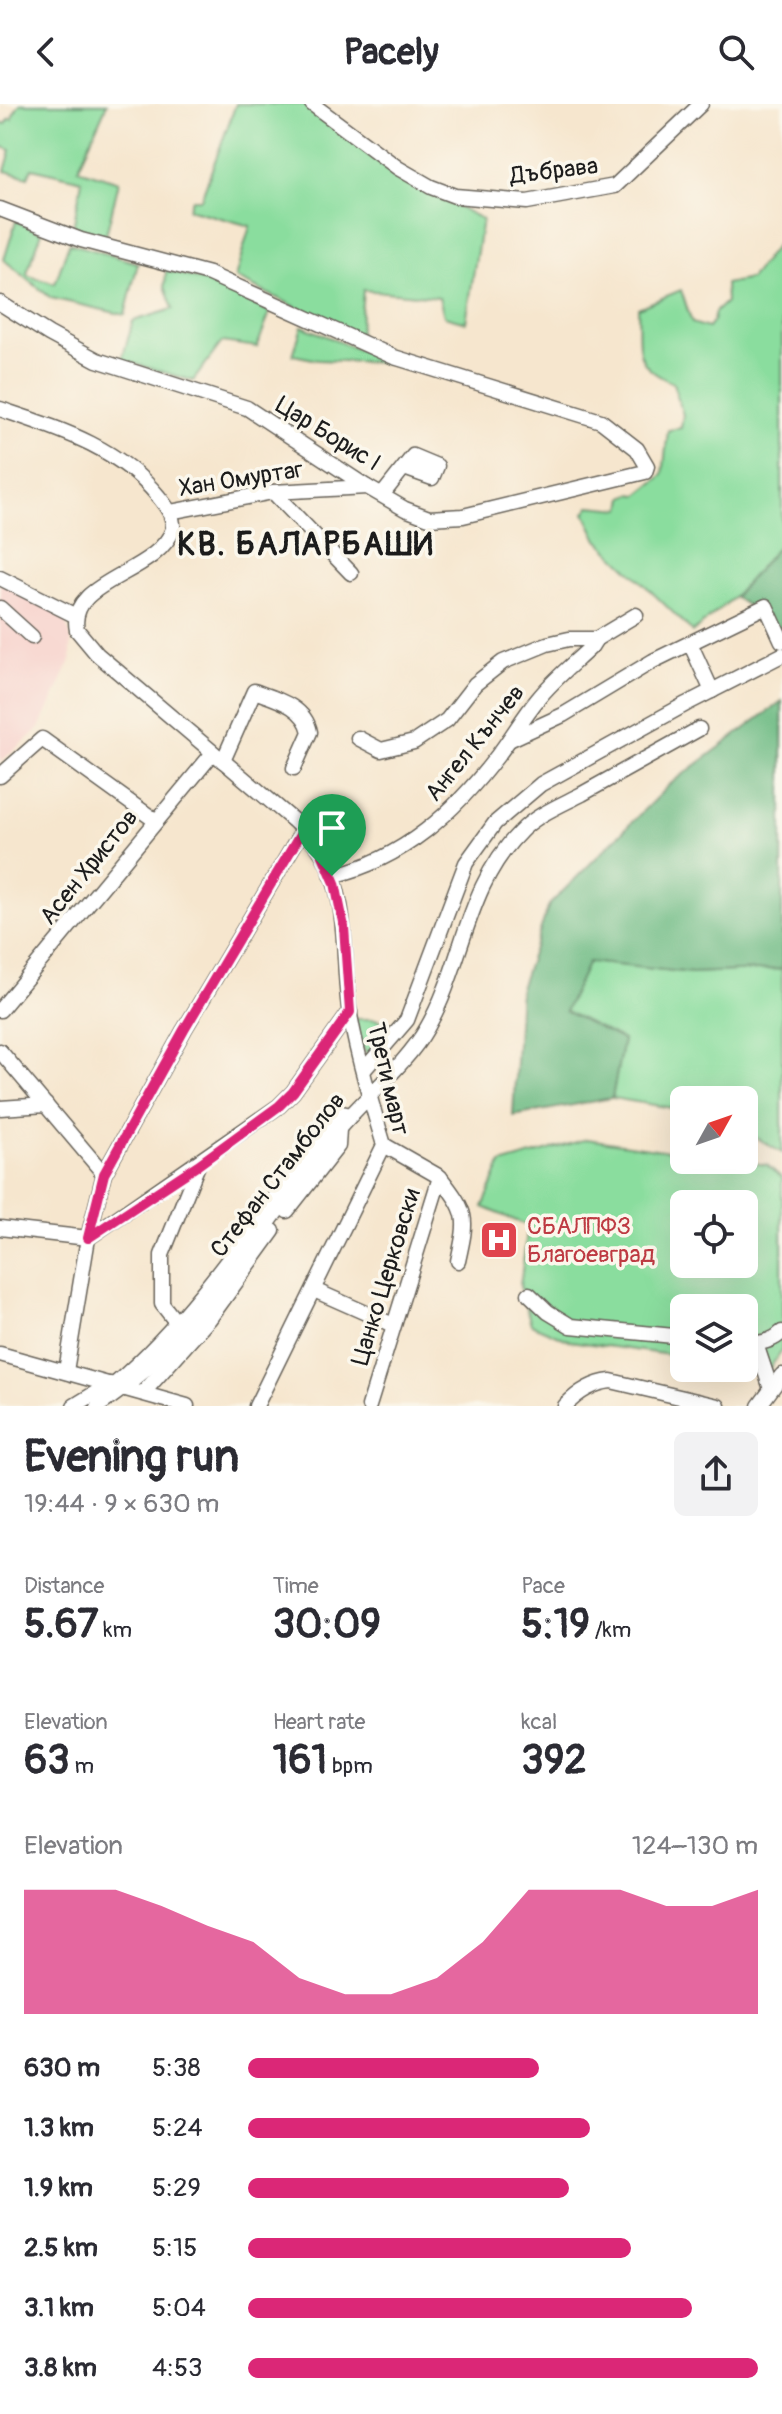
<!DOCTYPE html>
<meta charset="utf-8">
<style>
:root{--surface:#fff;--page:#f2f2f3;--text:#2b2b33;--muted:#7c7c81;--accent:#db2777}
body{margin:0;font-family:Pangolin,sans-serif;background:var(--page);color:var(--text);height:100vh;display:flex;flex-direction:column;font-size:30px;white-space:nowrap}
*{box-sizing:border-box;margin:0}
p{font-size:26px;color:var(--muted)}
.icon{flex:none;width:44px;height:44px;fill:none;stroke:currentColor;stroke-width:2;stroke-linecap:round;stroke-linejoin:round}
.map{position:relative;height:1302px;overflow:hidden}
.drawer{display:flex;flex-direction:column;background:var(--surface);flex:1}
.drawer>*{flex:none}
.needle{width:52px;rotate:50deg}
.fabs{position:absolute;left:670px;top:982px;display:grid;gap:16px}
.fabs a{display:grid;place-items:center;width:88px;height:88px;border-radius:12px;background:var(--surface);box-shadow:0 8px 32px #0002;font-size:40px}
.pin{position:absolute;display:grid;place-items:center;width:68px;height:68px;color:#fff;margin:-82px -34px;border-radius:50% 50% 50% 0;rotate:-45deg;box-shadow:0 0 8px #0007}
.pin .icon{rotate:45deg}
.round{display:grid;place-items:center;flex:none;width:84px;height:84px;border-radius:12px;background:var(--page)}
.overview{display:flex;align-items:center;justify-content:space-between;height:136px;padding:0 24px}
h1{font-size:44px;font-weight:700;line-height:60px}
.figures{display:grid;grid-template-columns:repeat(3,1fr);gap:12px;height:136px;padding:8px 24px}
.figures div{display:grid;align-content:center}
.figures b{font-size:40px;font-weight:700}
.figures small{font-size:22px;font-weight:400}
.figures p{font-size:22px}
.chart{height:224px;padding:16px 24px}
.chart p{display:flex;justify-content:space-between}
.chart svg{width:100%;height:144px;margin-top:8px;fill:var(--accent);opacity:.7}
ul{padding:0 24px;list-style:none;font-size:26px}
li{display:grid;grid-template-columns:128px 96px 1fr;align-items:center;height:60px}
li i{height:20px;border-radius:10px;background:var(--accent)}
header{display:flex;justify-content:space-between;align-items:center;height:104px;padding:0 24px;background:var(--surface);font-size:36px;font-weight:700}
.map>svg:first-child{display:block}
.built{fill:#f7d0ca}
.green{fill:#8add9e;stroke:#537c5d;stroke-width:2;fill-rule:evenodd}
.forest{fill:#6fbc85;stroke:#466c50;stroke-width:2}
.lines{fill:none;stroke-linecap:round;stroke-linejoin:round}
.minor-casing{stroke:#68635a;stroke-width:17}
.minor{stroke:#fff;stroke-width:14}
.route-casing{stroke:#fff;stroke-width:16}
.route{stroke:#db2777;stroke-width:10}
.labels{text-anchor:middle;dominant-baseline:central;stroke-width:7;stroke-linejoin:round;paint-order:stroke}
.street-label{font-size:24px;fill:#1c1c1c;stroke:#fbf7ec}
.health-label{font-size:24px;fill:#be3a42;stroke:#fbf7ec;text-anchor:start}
.district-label{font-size:32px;font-weight:bold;letter-spacing:2px;fill:#1c1c1c;stroke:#fbf7ec}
</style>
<header><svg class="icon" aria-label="back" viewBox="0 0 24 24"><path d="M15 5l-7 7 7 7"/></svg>Pacely<svg class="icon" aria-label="search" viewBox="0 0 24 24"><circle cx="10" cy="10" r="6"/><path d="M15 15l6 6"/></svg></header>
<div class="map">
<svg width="782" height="1302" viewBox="0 0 782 1302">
<rect width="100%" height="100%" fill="#fbf7ec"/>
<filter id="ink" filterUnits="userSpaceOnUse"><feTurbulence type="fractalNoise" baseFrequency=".0125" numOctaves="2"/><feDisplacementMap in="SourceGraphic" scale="16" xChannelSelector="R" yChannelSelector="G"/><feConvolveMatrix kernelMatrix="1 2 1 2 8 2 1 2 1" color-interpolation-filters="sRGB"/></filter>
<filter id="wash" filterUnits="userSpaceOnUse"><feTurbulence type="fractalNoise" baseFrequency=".006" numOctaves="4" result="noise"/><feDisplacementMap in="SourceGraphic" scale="32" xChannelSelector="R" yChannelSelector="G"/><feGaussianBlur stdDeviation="1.8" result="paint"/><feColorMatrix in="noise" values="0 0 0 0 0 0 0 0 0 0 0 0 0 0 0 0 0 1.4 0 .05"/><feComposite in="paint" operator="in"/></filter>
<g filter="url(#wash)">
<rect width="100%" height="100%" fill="#f6e6ce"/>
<polygon class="built" points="0,479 62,510 71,534 71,556 40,624 0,658"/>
<g class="green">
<polygon points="20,0 107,0 78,65 119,78 105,135 73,124 82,76 32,64 28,73 5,67 11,46 0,42 0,18 6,20 10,14 13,15 13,11"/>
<polygon points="236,0 307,0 369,48 394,71 482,115 466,218 444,212 439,193 363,186 359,233 235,174 250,122 188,105 192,95 201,95"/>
<polygon points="16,117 42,128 27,169 29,172 55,180 69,139 138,159 125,211 51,194 4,156"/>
<path d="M782,134V438L734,493L693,528L598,436L585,409L590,402L622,405L624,393L631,390L638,391L663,371L668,326L681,324L683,311L673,279C631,261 640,245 638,204L681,186L692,219L708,224L713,217L715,208L726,198L725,180L750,175Z"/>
<polygon points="166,166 211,179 270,208 257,243 222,238 193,277 122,256 133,217 173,205 165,182"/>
<polygon points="302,222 390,259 318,256 293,251"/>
<polygon points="588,858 692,869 782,865 782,1049 744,1026 744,996 684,996 684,1006 612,994 623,936 564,907"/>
<polygon points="355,915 375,915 395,923 369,953 360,940"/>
<path d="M587,1035L684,1049V1056H734L767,1061L782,1074V1247L769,1265L744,1261V1204H684V1253L570,1237L531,1220L520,1182L528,1122L483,1103L501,1060ZM684,1100H744V1160H684Z"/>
</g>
<g class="forest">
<polygon points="782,438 782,525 734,493"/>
<polygon points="782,597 782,865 692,869 588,858 565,907 623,936 612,994 513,1012 520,884 549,801 669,681"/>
</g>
</g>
<g filter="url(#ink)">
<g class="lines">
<g class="minor-casing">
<g id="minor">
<polyline points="312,0 398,64 431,83 455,92 527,98 615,82 701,0"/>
<polyline points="0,105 81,136 209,170 394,253 601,317 637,345 647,362 645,368 463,412 429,414 405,405 367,383 247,304 97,256 49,230 0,199"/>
<path d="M0,305C59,325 117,342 158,392C166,402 174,411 173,425C157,471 66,476 77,526L97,550L294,717C303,726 315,737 322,749C351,799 341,857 350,911C358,955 371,998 384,1041L256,1302"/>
<polyline points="273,388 351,469"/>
<polyline points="383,390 413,352 437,362 432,374 404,364"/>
<polyline points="170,408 273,388 367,383"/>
<polyline points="0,474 76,512"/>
<polyline points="0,504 32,533"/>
<polyline points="690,539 712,587"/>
<polyline points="358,634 381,646 414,638 447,616 475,580 503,558 547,540 569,535 596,535 636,511"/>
<polyline points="509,636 563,611 653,557 766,502 782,537"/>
<path d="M223,657L254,587C276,595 305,602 310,628L294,664"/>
<polyline points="0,672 42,635 156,717"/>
<path d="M332,772C404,755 455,708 498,651C512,633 523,613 538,595C553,576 573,560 591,543L596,535"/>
<polyline points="0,906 213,649"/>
<polyline points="0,947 104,1070"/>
<polyline points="363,967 407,916 466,759 495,719 541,680 686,600 782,551"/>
<polyline points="0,1004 46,1001"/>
<path d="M440,1073C468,1109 468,1113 458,1157"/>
<polyline points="287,1107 338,1042 339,1025"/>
<polyline points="0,1124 88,1134 279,1002 293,988 350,908"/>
<polyline points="314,1186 393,1221"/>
<polyline points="529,1190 548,1208 571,1222 684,1233"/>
<polyline points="176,1218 162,1200 162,1151 198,1061"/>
<path d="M744,1239C757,1240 772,1238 782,1228"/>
<polyline points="756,1240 771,1285"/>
<polyline points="0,1250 187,1302"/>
<polyline points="66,1267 88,1134 104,1070 184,926 303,726"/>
<path d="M114,1281C201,1206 264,1104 333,1014L342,1009L351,1011"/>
<polyline points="143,1289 210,1214 273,1127"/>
<polyline points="74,1302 110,1280"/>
<path d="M98,1302C201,1236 260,1122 335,1029C362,996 407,960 427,924C464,860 465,783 520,728C536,711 561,701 582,690C621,668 660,647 699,625"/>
<polyline points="369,1302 440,1073 384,1041"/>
<path d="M565,1302C578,1288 592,1279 611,1277L718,1302"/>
<polyline points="759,1302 782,1271"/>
</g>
</g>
<use href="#minor" class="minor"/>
</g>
</g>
<g class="lines" filter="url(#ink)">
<g class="route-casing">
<polygon id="route" points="303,726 321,747 335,779 344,823 350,908 293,988 279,1002 198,1061 88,1134 104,1070 184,926"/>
</g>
<use href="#route" class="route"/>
</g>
<defs>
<g id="hospital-square" transform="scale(2)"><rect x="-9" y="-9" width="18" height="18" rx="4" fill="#e0444e" stroke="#fbf7ec"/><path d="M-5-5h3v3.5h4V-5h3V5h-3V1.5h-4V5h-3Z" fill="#fff"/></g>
</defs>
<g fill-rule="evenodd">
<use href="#hospital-square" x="499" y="1136"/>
</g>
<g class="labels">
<g class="street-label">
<text transform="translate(554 67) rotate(-7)">Дъбрава</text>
<text transform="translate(328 330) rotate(32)">Цар Борис I</text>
<text transform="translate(241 375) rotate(-9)">Хан Омуртаг</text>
<text transform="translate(475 639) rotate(-51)">Ангел Кънчев</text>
<text transform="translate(89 763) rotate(-51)">Асен Христов</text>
<text transform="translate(388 975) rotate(77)">Трети март</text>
<text transform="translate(278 1071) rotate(-52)">Стефан Стамболов</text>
<text transform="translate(386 1173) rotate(-73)">Цанко Церковски</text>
</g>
<g class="health-label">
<text x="527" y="1122">СБАЛПФЗ<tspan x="527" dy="28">Благоевград</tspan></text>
</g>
<g class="district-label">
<text x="306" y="441">КВ. БАЛАРБАШИ</text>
</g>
</g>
</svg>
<div class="fabs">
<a><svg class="needle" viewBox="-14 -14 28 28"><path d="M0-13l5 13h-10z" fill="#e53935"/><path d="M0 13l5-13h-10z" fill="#7c7c81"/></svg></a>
<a><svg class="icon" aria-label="locate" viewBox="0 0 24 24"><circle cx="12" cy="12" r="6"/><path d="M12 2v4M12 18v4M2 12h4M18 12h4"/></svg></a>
<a><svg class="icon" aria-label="layers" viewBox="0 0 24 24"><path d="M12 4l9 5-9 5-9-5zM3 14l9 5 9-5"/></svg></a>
</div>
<div class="pin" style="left:332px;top:772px;background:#1e9e55"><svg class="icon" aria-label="arrive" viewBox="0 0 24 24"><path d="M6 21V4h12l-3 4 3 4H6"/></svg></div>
</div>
<section class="drawer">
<div class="overview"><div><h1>Evening run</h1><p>19:44 · 9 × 630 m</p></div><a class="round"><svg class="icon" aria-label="share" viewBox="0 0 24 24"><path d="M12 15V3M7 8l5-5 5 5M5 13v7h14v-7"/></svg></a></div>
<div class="figures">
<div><p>Distance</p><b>5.67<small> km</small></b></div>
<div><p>Time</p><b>30:09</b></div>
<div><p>Pace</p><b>5:19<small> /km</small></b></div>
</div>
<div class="figures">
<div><p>Elevation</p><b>63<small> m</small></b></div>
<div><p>Heart rate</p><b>161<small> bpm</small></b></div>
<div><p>kcal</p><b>392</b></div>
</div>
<div class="chart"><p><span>Elevation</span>124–130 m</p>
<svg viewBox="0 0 160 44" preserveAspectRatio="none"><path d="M0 44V6L10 6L20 6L30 11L40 17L50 22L60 33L70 38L80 38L90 33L100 22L110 6L120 6L130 6L140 11L150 11L160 6V44z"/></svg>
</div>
<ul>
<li><b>630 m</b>5:38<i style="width:57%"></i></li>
<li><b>1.3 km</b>5:24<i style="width:67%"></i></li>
<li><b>1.9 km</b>5:29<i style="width:63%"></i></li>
<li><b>2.5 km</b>5:15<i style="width:75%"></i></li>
<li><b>3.1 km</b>5:04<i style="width:87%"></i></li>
<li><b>3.8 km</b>4:53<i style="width:100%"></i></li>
</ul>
</section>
